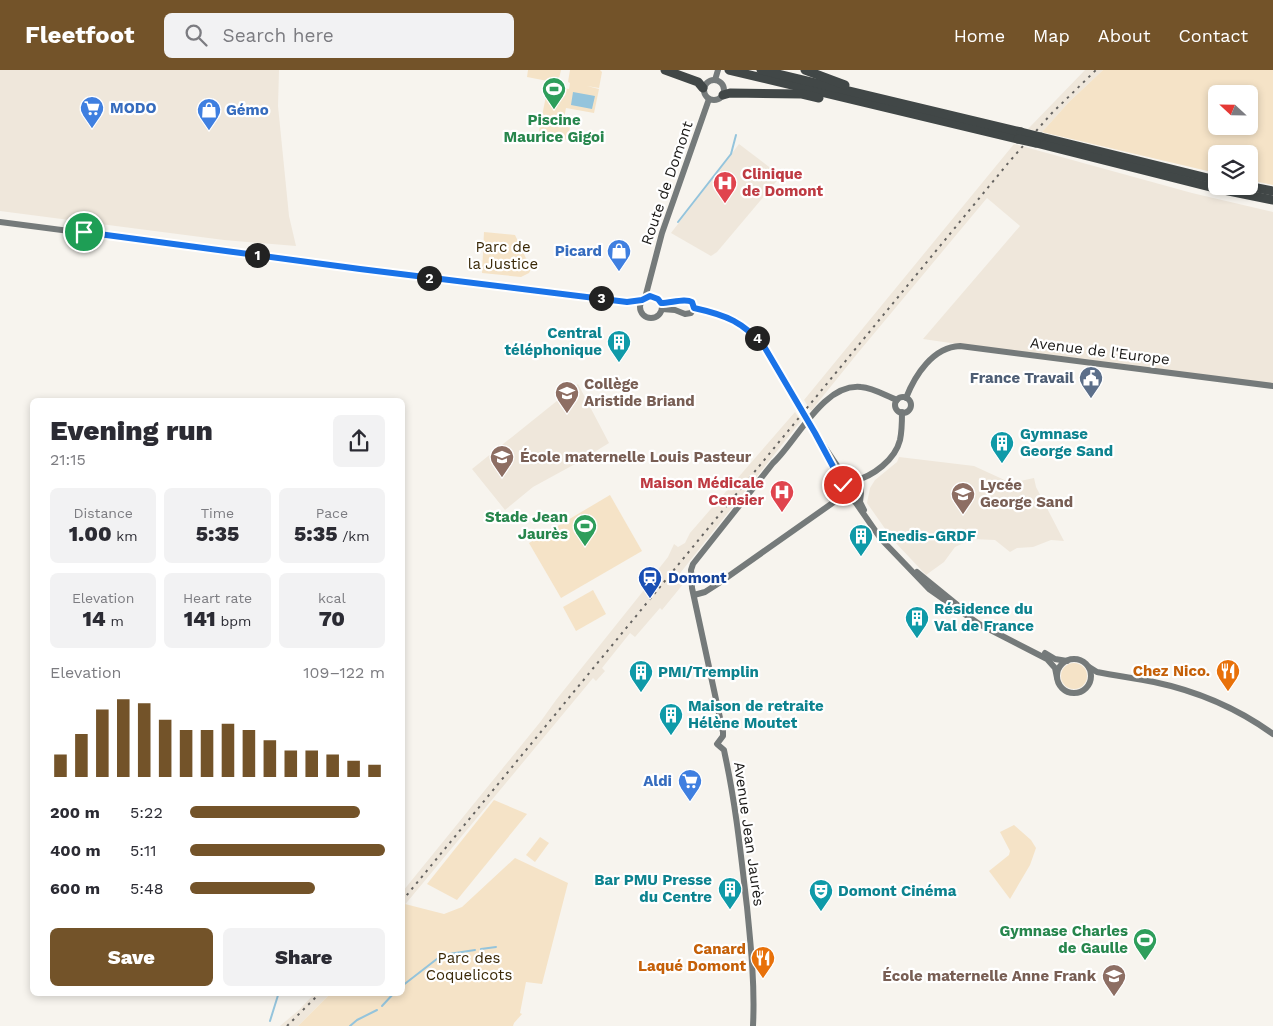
<!DOCTYPE html>
<meta charset="utf-8">
<style>
:root{--surface:#fff;--page:#f2f2f3;--text:#2b2b33;--muted:#7c7c81;--accent:#735329}
body{margin:0;font-family:"Work Sans",sans-serif;background:var(--page);color:var(--text);height:100vh;display:flex;flex-direction:column;font-size:19px;white-space:nowrap}
*{box-sizing:border-box;margin:0}
p{font-size:16px;color:var(--muted)}
.icon{flex:none;width:28px;height:28px;fill:none;stroke:currentColor;stroke-width:2;stroke-linecap:round;stroke-linejoin:round}
.map{position:relative;flex:1;overflow:hidden}
.panel{position:absolute;left:30px;top:328px;width:375px;height:598px;display:flex;flex-direction:column;background:var(--surface);border-radius:8px;box-shadow:0 2px 8px #0003}
.panel>*{flex:none}
.needle{width:32px;rotate:292deg}
.tools{position:absolute;left:1208px;top:15px;display:grid;gap:10px}
.tools a{display:grid;place-items:center;width:50px;height:50px;border-radius:8px;background:var(--surface);box-shadow:0 2px 8px #0003;font-size:25px}
.pin{position:absolute;display:grid;place-items:center;width:42px;height:42px;color:#fff;margin:-21px;border:2px solid #fff;border-radius:50%;box-shadow:0 1px 5px #0007}
.km{position:absolute;width:25px;height:25px;margin:-12px;border-radius:50%;background:#222;color:#fff;font-size:14px;line-height:25px;text-align:center}
.round{display:grid;place-items:center;flex:none;width:52px;height:52px;border-radius:8px;background:var(--page)}
.overview{display:flex;align-items:center;justify-content:space-between;height:85px;padding:0 20px}
h1{font-size:28px;font-weight:800;line-height:38px}
.figures{display:grid;grid-template-columns:repeat(3,1fr);gap:8px;height:85px;padding:5px 20px}
.figures div{display:grid;align-content:center;border-radius:8px;background:var(--page);text-align:center}
.figures b{font-size:21px;font-weight:800}
.figures small{font-size:14px;font-weight:400}
.figures p{font-size:14px}
.chart{height:140px;padding:10px 20px}
.chart p{display:flex;justify-content:space-between}
.chart svg{width:100%;height:90px;margin-top:5px;stroke:var(--accent);stroke-width:6}
.button{display:flex;gap:10px;margin-top:auto;padding:10px 20px}
.button a{flex:1;height:58px;border-radius:8px;background:var(--accent);color:#fff;font-size:20px;font-weight:800;line-height:58px;text-align:center}
.button a+a{background:var(--page);color:var(--text)}
ul{padding:0 20px;list-style:none;font-size:16px}
li{display:grid;grid-template-columns:80px 60px 1fr;align-items:center;height:38px}
li i{height:12px;border-radius:6px;background:var(--accent)}
header{display:flex;align-items:center;gap:30px;box-sizing:border-box;height:70px;padding:0 25px;background:var(--accent);color:#fff}
header strong{font-size:24px}
nav{display:flex;gap:28px;margin-inline-start:auto;font-size:18px}
.search{width:350px;height:45px;background:var(--page);display:flex;align-items:center;gap:12px;box-sizing:border-box;padding:0 18px;border-radius:8px;color:var(--muted);font-size:19px}
.map>svg:first-child{display:block}
.built{fill:#efe7db}
.green{fill:#f5e3c7;fill-rule:evenodd}
.water{fill:#94c4dc}
.lines{fill:none;stroke-linecap:round;stroke-linejoin:round}
.stream{stroke:#94c4dc;stroke-width:2}
.secondary{stroke:#757a7a;stroke-width:6}
.highway{stroke:#414747;stroke-width:9}
.rail{stroke:#656360;stroke-width:2;stroke-dasharray:2.5 5;stroke-linecap:butt}
.secondary-bridge{stroke:#757a7a;stroke-width:6}
.highway-bridge{stroke:#414747;stroke-width:9}
.route-casing{stroke:#fff;stroke-width:10}
.route{stroke:#1a73e8;stroke-width:6}
.labels{text-anchor:middle;dominant-baseline:central;stroke-width:4.5;stroke-linejoin:round;paint-order:stroke}
.shop-label{font-size:15px;font-weight:bold;fill:#366cbe;stroke:#fff;text-anchor:start}
.leisure-label{font-size:15px;font-weight:bold;fill:#27864d;stroke:#fff;text-anchor:end}
.health-label{font-size:15px;font-weight:bold;fill:#be3a42;stroke:#fff;text-anchor:start}
.street-label{font-size:15px;fill:#181715;stroke:#fff}
.park-label{font-size:15px;fill:#3a2806;stroke:#fff}
.culture-label{font-size:15px;font-weight:bold;fill:#0d838f;stroke:#fff;text-anchor:start}
.service-label{font-size:15px;font-weight:bold;fill:#4e5e75;stroke:#fff;text-anchor:end}
.education-label{font-size:15px;font-weight:bold;fill:#785e54;stroke:#fff;text-anchor:start}
.transit-label{font-size:15px;font-weight:bold;fill:#164399;stroke:#fff;text-anchor:start}
.food-label{font-size:15px;font-weight:bold;fill:#c56008;stroke:#fff;text-anchor:end}
</style>
<header>
<strong>Fleetfoot</strong>
<div class="search"><svg class="icon" aria-label="search" viewBox="0 0 24 24"><circle cx="10" cy="10" r="6"/><path d="M15 15l6 6"/></svg>Search here</div>
<nav><a>Home</a><a>Map</a><a>About</a><a>Contact</a></nav>
</header>
<div class="map">
<svg width="1273" height="956" viewBox="0 0 1273 956">
<rect width="100%" height="100%" fill="#f7f4ee"/>
<g class="built">
<polygon points="0,0 279,0 278,36 289,146 296,176 224,170 0,141"/>
<polygon points="1085,0 1103,0 1069,32 1042,62 1028,59"/>
<polygon points="739,74 781,106 717,182 711,186 671,163"/>
<polygon points="1014,74 1192,123 1273,142 1273,315 1125,298 923,269 1020,156 987,128 857,284 811,341 804,330"/>
<polygon points="578,314 609,373 575,394 533,417 505,440 472,399"/>
<polygon points="795,342 801,351 677,507 684,513 662,540 660,538 635,567 630,563 602,598 605,601 596,611 593,608 403,837 403,821 541,651 556,630 644,520 641,517 645,511 644,510 653,499 657,501 668,487 674,474 678,477 685,473 690,463"/>
<polygon points="899,387 974,396 1011,413 1034,408 1036,417 1064,471 1051,470 1033,477 1017,478 1010,482 995,470 972,469 955,477 944,492 926,505 893,470 867,433 870,418 875,410 897,392"/>
<polygon points="315,923 331,923 298,956 280,956 299,940"/>
</g>
<g class="green">
<polygon points="528,0 561,0 558,13 527,7"/>
<polygon points="570,0 600,0 602,2 599,18 587,16 599,19 594,43 566,38 564,48 571,50 568,70 557,68 555,65 539,61 548,16 569,19 570,13 568,12"/>
<path d="M1103,0H1273V115L1249,110V84H1216V103L1042,62L1069,32ZM1216,24H1249V56H1216Z"/>
<polygon points="484,162 515,165 531,199 529,203 521,207 482,203"/>
<polygon points="610,425 642,481 561,528 529,473"/>
<polygon points="593,520 606,544 576,561 563,537"/>
<circle cx="1074" cy="606" r="13"/>
<polygon points="494,730 527,744 457,830 427,814"/>
<polygon points="1014,755 1031,770 1036,778 1030,795 1010,829 989,801 1009,785 1010,781 1000,762"/>
<polygon points="540,767 549,773 535,792 526,785"/>
<polygon points="515,788 568,813 542,914 526,912 520,943 522,944 514,953 513,956 298,956 331,923 402,922 402,837 405,834 444,844 462,837"/>
</g>
<polygon class="water" points="573,22 595,26 592,39 571,35"/>
<g class="lines">
<g class="stream">
<polyline points="678,152 731,84 736,65"/>
<polyline points="481,879 496,877"/>
<polyline points="402,916 442,885 475,880"/>
<polyline points="382,936 395,922"/>
<polyline points="270,951 279,922"/>
<polyline points="350,956 357,950 377,940"/>
</g>
<g class="secondary">
<circle cx="714" cy="20" r="10"/>
<polyline points="715,10 718,0"/>
<path d="M0,152L515,219C556,221 602,234 642,230"/>
<circle cx="651" cy="237" r="11"/>
<polyline points="645,228 662,163 709,29"/>
<path d="M661,233C671,233 684,228 692,232L694,238"/>
<path d="M694,238C706,241 720,243 731,248C765,264 781,306 798,336"/>
<polyline points="662,239 675,240 685,244 691,243 694,238"/>
<circle cx="903" cy="335" r="8"/>
<path d="M906,328C915,305 933,277 960,276L1273,316"/>
<polyline points="815,363 844,406 859,414 861,419 859,425"/>
<polyline points="834,398 844,418"/>
<path d="M854,411C873,406 895,390 900,370C902,361 902,352 902,342"/>
<polyline points="845,423 845,416 851,411"/>
<polyline points="861,423 860,432 864,440"/>
<polyline points="850,428 856,433 881,469 929,519 979,554 1047,589 1055,598 1057,608"/>
<polyline points="917,502 960,537"/>
<polyline points="694,525 705,522 719,513 841,427 844,421"/>
<polyline points="1045,583 1055,589 1067,591"/>
<circle cx="1074" cy="606" r="17"/>
<path d="M1089,597L1097,602C1116,606 1135,608 1154,612C1197,621 1237,638 1273,664"/>
<path d="M753,956C755,916 751,877 747,837C741,786 736,736 725,685L724,680L717,674L723,666V662L692,518L691,500L693,494L773,393C797,371 823,313 861,317C874,318 886,326 897,330"/>
</g>
<g class="highway">
<polyline points="665,0 698,12 703,18"/>
<polyline points="729,0 1018,69"/>
<polyline points="761,0 1021,62"/>
<polyline points="805,0 845,15"/>
<polyline points="723,25 730,23 802,24 819,28"/>
<polyline points="1041,67 1216,110"/>
<polyline points="1036,73 1214,118 1273,130"/>
<polyline points="1247,116 1273,121"/>
</g>
<g class="rail">
<polyline points="402,831 1009,92 1051,44 1096,0"/>
<polyline points="287,956 321,922"/>
</g>
<polyline class="secondary-bridge" points="798,336 810,355"/>
<g class="highway-bridge">
<polyline points="1021,62 1041,67"/>
<polyline points="1018,69 1036,73"/>
</g>
</g>
<g class="lines">
<g class="route-casing">
<path id="route" d="M84,162L360,199L627,232L642,230L650,226L658,229L661,233C671,233 685,228 692,232L694,238C726,245 744,252 765,278L815,363L843,415"/>
</g>
<use href="#route" class="route"/>
</g>
<defs>
<g id="stadium-pin" transform="scale(1.25)"><path d="M0 17L-7.5 6A9.5 9.5 0 1 1 7.5 6Z" fill="#2e9e5b" stroke="#fff"/><path d="M0-5a6.5 5 0 1 0 0 10a6.5 5 0 1 0 0-10ZM-3.5-1.8h7v3.6h-7Z" fill="#fff"/></g>
<g id="supermarket-pin" transform="scale(1.25)"><path d="M0 17L-7.5 6A9.5 9.5 0 1 1 7.5 6Z" fill="#3f7fe0" stroke="#fff"/><path d="M-6-5.5h2.5l.6 2H6L4.5 2H-2.5L-4.4-4H-6ZM-1.5 3.2a1.3 1.3 0 1 0 .1 0ZM3 3.2a1.3 1.3 0 1 0 .1 0Z" fill="#fff"/></g>
<g id="shop-pin" transform="scale(1.25)"><path d="M0 17L-7.5 6A9.5 9.5 0 1 1 7.5 6Z" fill="#3f7fe0" stroke="#fff"/><path d="M-5-2.5h2.3a2.7 3.5 0 0 1 5.4 0H5L5.5 6h-11ZM-1.5-2.5h3a1.5 2.3 0 0 0-3 0Z" fill="#fff"/></g>
<g id="hospital-pin" transform="scale(1.25)"><path d="M0 17L-7.5 6A9.5 9.5 0 1 1 7.5 6Z" fill="#e0444e" stroke="#fff"/><path d="M-5-5h3v3.5h4V-5h3V5h-3V1.5h-4V5h-3Z" fill="#fff"/></g>
<g id="building-pin" transform="scale(1.25)"><path d="M0 17L-7.5 6A9.5 9.5 0 1 1 7.5 6Z" fill="#0f9aa8" stroke="#fff"/><path d="M-4-6H4V6H1V3H-1V6H-4ZM-2.5-4.3h1.7v1.8h-1.7ZM.8-4.3h1.7v1.8H.8ZM-2.5-1h1.7V.8h-1.7ZM.8-1h1.7V.8H.8Z" fill="#fff"/></g>
<g id="civic-pin" transform="scale(1.25)"><path d="M0 17L-7.5 6A9.5 9.5 0 1 1 7.5 6Z" fill="#5c6f8a" stroke="#fff"/><path d="M-.6-6.5H3V-4.5H.6V-3L4-1V1h2V6H-6V1h2V-1L-.6-3ZM-1.2 2.5V6h2.4V2.5Z" fill="#fff"/></g>
<g id="school-pin" transform="scale(1.25)"><path d="M0 17L-7.5 6A9.5 9.5 0 1 1 7.5 6Z" fill="#8d6e63" stroke="#fff"/><path d="M0-5L7-2L0 1L-7-2ZM-4 1L0 2.5L4 1V4Q0 6-4 4Z" fill="#fff"/></g>
<g id="station-pin" transform="scale(1.25)"><path d="M0 17L-7.5 6A9.5 9.5 0 1 1 7.5 6Z" fill="#1a4fb4" stroke="#fff"/><path d="M-3-6H3Q5-6 5-4V2Q5 4 3 4L4.5 6H3L1.5 4h-3L-3 6H-4.5L-3 4Q-5 4-5 2V-4Q-5-6-3-6ZM-3.5-4v3h7v-3ZM-3.5 1v1.5H-2V1ZM2 1v1.5H3.5V1Z" fill="#fff"/></g>
<g id="restaurant-pin" transform="scale(1.25)"><path d="M0 17L-7.5 6A9.5 9.5 0 1 1 7.5 6Z" fill="#e8710a" stroke="#fff"/><path d="M-5-6h1v4h1v-4h1v4h1v-4h1v5L-1.5 .5V6h-2V.5L-5-1ZM5-6V6H3V1.5H1.5Q1.5-4 5-6Z" fill="#fff"/></g>
<g id="theatre-pin" transform="scale(1.25)"><path d="M0 17L-7.5 6A9.5 9.5 0 1 1 7.5 6Z" fill="#0f9aa8" stroke="#fff"/><path d="M-5-5.5Q0-4 5-5.5V0Q5 5 0 6Q-5 5-5 0ZM-3.3-2.5H-1v1.5H-3.3ZM1-2.5H3.3v1.5H1ZM-2.8 1Q0 5.5 2.8 1Z" fill="#fff"/></g>
</defs>
<g fill-rule="evenodd">
<use href="#stadium-pin" x="554" y="19"/>
<use href="#supermarket-pin" x="92" y="38"/>
<use href="#shop-pin" x="209" y="40"/>
<use href="#hospital-pin" x="725" y="113"/>
<use href="#shop-pin" x="619" y="181"/>
<use href="#building-pin" x="619" y="272"/>
<use href="#civic-pin" x="1091" y="308"/>
<use href="#school-pin" x="567" y="323"/>
<use href="#building-pin" x="1002" y="373"/>
<use href="#school-pin" x="502" y="387"/>
<use href="#hospital-pin" x="782" y="422"/>
<use href="#school-pin" x="963" y="424"/>
<use href="#stadium-pin" x="585" y="456"/>
<use href="#building-pin" x="861" y="466"/>
<use href="#station-pin" x="650" y="508"/>
<use href="#building-pin" x="917" y="548"/>
<use href="#restaurant-pin" x="1228" y="601"/>
<use href="#building-pin" x="641" y="602"/>
<use href="#building-pin" x="671" y="645"/>
<use href="#supermarket-pin" x="690" y="711"/>
<use href="#building-pin" x="730" y="819"/>
<use href="#theatre-pin" x="821" y="821"/>
<use href="#stadium-pin" x="1145" y="870"/>
<use href="#restaurant-pin" x="763" y="888"/>
<use href="#school-pin" x="1114" y="906"/>
</g>
<g class="labels">
<g class="shop-label">
<text x="110" y="38">MODO</text>
<text x="226" y="40">Gémo</text>
<text x="602" y="181" text-anchor="end">Picard</text>
<text x="672" y="711" text-anchor="end">Aldi</text>
</g>
<g class="leisure-label">
<text x="554" y="50" text-anchor="middle">Piscine<tspan x="554" dy="17">Maurice Gigoi</tspan></text>
<text x="568" y="447">Stade Jean<tspan x="568" dy="17">Jaurès</tspan></text>
<text x="1128" y="861">Gymnase Charles<tspan x="1128" dy="17">de Gaulle</tspan></text>
</g>
<g class="health-label">
<text x="742" y="104">Clinique<tspan x="742" dy="17">de Domont</tspan></text>
<text x="764" y="413" text-anchor="end">Maison Médicale<tspan x="764" dy="17">Censier</tspan></text>
</g>
<g class="street-label">
<text transform="translate(667 113) rotate(-71)">Route de Domont</text>
<text transform="translate(1100 281) rotate(7)">Avenue de l'Europe</text>
<text transform="translate(749 764) rotate(82)">Avenue Jean Jaurès</text>
</g>
<g class="park-label">
<text x="503" y="177">Parc de<tspan x="503" dy="17">la Justice</tspan></text>
<text x="469" y="888">Parc des<tspan x="469" dy="17">Coquelicots</tspan></text>
</g>
<g class="culture-label">
<text x="602" y="263" text-anchor="end">Central<tspan x="602" dy="17">téléphonique</tspan></text>
<text x="1020" y="364">Gymnase<tspan x="1020" dy="17">George Sand</tspan></text>
<text x="878" y="466">Enedis-GRDF</text>
<text x="934" y="539">Résidence du<tspan x="934" dy="17">Val de France</tspan></text>
<text x="658" y="602">PMI/Tremplin</text>
<text x="688" y="636">Maison de retraite<tspan x="688" dy="17">Hélène Moutet</tspan></text>
<text x="712" y="810" text-anchor="end">Bar PMU Presse<tspan x="712" dy="17">du Centre</tspan></text>
<text x="838" y="821">Domont Cinéma</text>
</g>
<g class="service-label">
<text x="1074" y="308">France Travail</text>
</g>
<g class="education-label">
<text x="584" y="314">Collège<tspan x="584" dy="17">Aristide Briand</tspan></text>
<text x="520" y="387">École maternelle Louis Pasteur</text>
<text x="980" y="415">Lycée<tspan x="980" dy="17">George Sand</tspan></text>
<text x="1096" y="906" text-anchor="end">École maternelle Anne Frank</text>
</g>
<g class="transit-label">
<text x="668" y="508">Domont</text>
</g>
<g class="food-label">
<text x="1210" y="601">Chez Nico.</text>
<text x="746" y="879">Canard<tspan x="746" dy="17">Laqué Domont</tspan></text>
</g>
</g>
</svg>
<div class="tools">
<a><svg class="needle" viewBox="-14 -14 28 28"><path d="M0-13l5 13h-10z" fill="#e53935"/><path d="M0 13l5-13h-10z" fill="#7c7c81"/></svg></a>
<a><svg class="icon" aria-label="layers" viewBox="0 0 24 24"><path d="M12 4l9 5-9 5-9-5zM3 14l9 5 9-5"/></svg></a>
</div>
<div class="pin" style="left:84px;top:162px;background:#1e9e55"><svg class="icon" aria-label="arrive" viewBox="0 0 24 24"><path d="M6 21V4h12l-3 4 3 4H6"/></svg></div>
<div class="pin" style="left:843px;top:415px;background:#d93025"><svg class="icon" aria-label="check" viewBox="0 0 24 24"><path d="M5 12l5 5 9-10"/></svg></div>
<b class="km" style="left:257px;top:185px">1</b>
<b class="km" style="left:429px;top:208px">2</b>
<b class="km" style="left:601px;top:228px">3</b>
<b class="km" style="left:757px;top:268px">4</b>
<section class="panel">
<div class="overview"><div><h1>Evening run</h1><p>21:15</p></div><a class="round"><svg class="icon" aria-label="share" viewBox="0 0 24 24"><path d="M12 15V3M7 8l5-5 5 5M5 13v7h14v-7"/></svg></a></div>
<div class="figures">
<div><p>Distance</p><b>1.00<small> km</small></b></div>
<div><p>Time</p><b>5:35</b></div>
<div><p>Pace</p><b>5:35<small> /km</small></b></div>
</div>
<div class="figures">
<div><p>Elevation</p><b>14<small> m</small></b></div>
<div><p>Heart rate</p><b>141<small> bpm</small></b></div>
<div><p>kcal</p><b>70</b></div>
</div>
<div class="chart"><p><span>Elevation</span>109–122 m</p>
<svg viewBox="0 0 160 44" preserveAspectRatio="none"><path d="M5 44V33M15 44V23M25 44V11M35 44V6M45 44V8M55 44V16M65 44V21M75 44V21M85 44V18M95 44V21M105 44V26M115 44V31M125 44V31M135 44V33M145 44V36M155 44V38"/></svg>
</div>
<ul>
<li><b>200 m</b>5:22<i style="width:87%"></i></li>
<li><b>400 m</b>5:11<i style="width:100%"></i></li>
<li><b>600 m</b>5:48<i style="width:64%"></i></li>
</ul>
<div class="button"><a>Save</a><a>Share</a></div>
</section>
</div>
